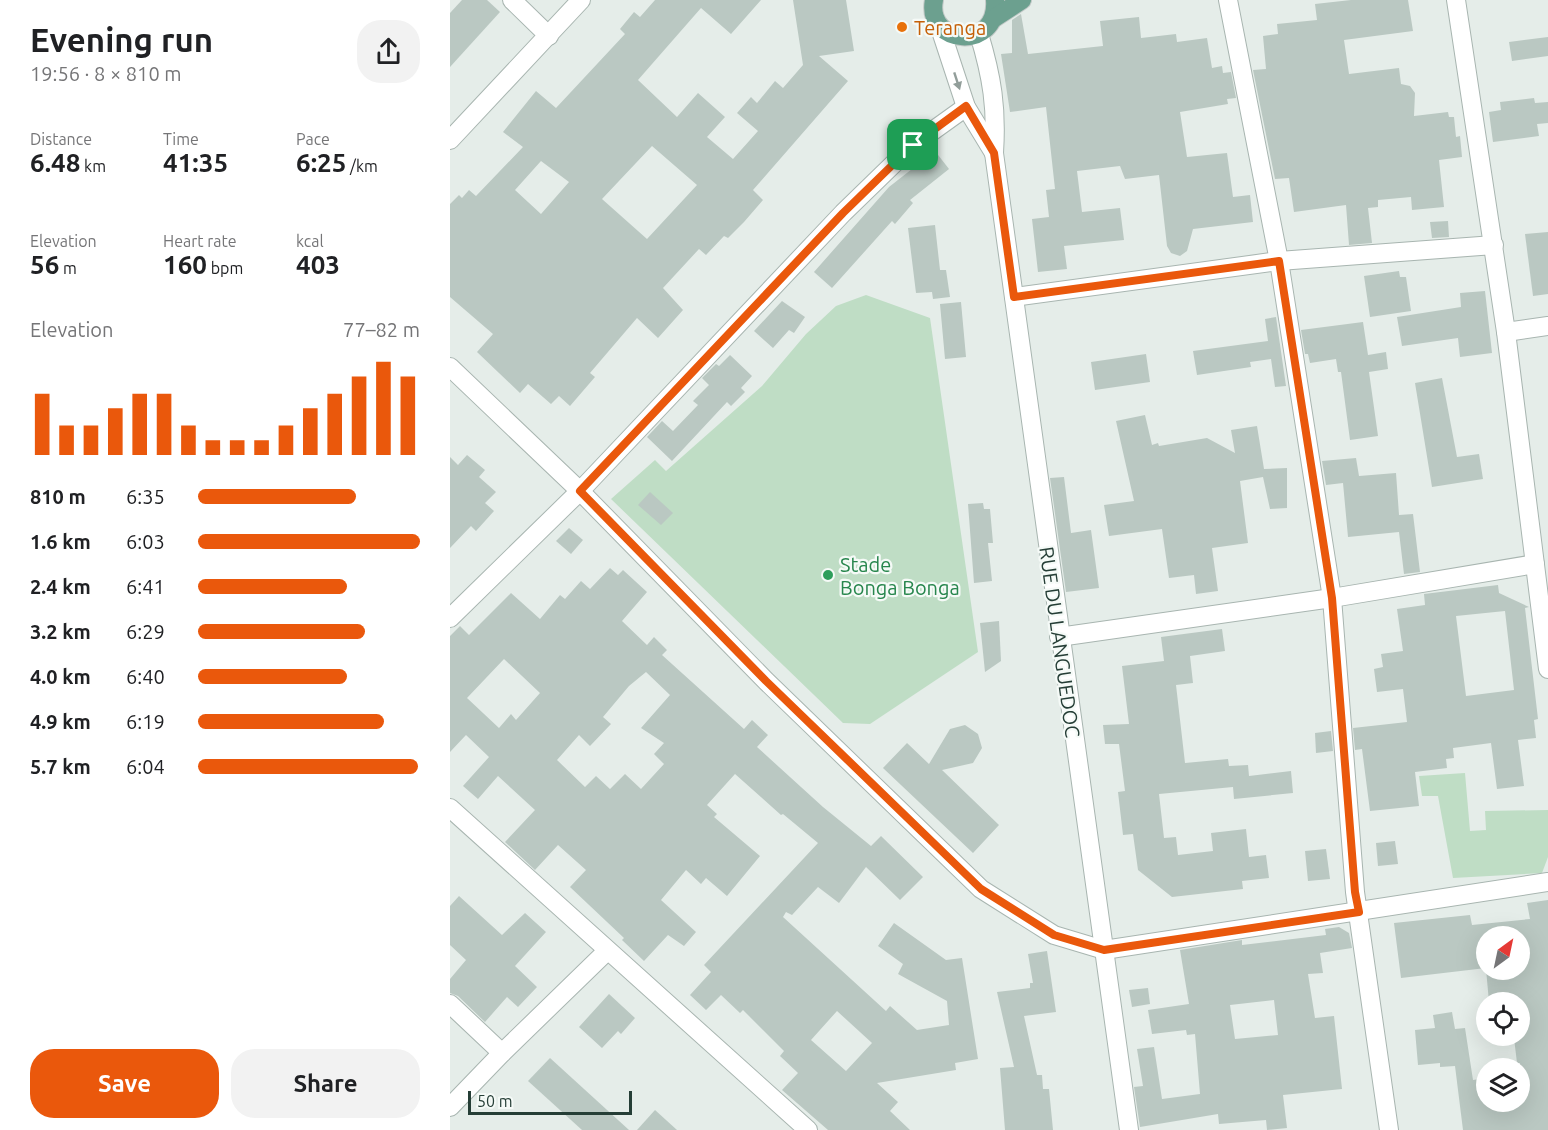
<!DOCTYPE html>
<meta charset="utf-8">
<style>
:root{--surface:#fff;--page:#f2f2f2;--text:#202124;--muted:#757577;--accent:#ea580c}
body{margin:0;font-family:Ubuntu,sans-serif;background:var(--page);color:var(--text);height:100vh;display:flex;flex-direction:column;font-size:22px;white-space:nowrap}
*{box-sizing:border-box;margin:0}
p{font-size:20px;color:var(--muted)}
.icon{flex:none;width:33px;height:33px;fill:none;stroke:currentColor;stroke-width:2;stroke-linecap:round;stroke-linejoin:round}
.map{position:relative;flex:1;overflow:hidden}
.details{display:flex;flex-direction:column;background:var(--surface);width:450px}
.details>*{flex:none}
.needle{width:39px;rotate:33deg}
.buttons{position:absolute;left:1026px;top:926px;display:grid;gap:12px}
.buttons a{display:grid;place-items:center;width:54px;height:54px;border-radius:50%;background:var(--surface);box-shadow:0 6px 24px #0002;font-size:30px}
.scale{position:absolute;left:18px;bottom:15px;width:164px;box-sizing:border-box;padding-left:6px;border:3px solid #253e36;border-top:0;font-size:16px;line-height:21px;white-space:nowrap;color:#253e36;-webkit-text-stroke:4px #f5faf7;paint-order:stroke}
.pin{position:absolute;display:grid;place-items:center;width:51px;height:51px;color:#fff;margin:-26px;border-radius:12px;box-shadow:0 3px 9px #0006}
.round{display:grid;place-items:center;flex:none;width:63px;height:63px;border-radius:24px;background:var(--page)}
.overview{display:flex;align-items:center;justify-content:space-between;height:102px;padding:0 30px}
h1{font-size:33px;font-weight:600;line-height:45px}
.metrics{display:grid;grid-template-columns:repeat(3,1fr);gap:9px;height:102px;padding:6px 30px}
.metrics div{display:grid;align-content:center}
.metrics b{font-size:26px;font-weight:600}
.metrics small{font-size:16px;font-weight:400}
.metrics p{font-size:16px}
.chart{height:168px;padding:12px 30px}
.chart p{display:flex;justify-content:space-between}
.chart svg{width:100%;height:108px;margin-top:6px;stroke:var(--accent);stroke-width:6}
.action{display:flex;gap:12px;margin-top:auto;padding:12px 30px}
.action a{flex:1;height:69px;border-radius:24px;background:var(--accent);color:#fff;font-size:24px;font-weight:600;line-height:69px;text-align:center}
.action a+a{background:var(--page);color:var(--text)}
ul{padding:0 30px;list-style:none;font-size:20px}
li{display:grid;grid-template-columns:96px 72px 1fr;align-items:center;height:45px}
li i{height:15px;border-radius:8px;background:var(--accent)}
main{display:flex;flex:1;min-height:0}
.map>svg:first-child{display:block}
.green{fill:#bfddc5}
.building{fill:#bac8c2;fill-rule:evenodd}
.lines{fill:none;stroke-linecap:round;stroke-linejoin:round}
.minor-casing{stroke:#a8b5b0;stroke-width:20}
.tertiary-casing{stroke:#a8b5b0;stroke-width:20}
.primary-casing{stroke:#c2c9c7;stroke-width:20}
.minor{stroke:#fff;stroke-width:18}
.tertiary{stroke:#fff;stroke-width:18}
.primary{stroke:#6ca08f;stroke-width:18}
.oneway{fill:#929e9a}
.route-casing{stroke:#fff;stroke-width:12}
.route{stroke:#ea580c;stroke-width:8}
.food-dot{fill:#e8710a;stroke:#f5faf7;stroke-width:2}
.leisure-dot{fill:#2e9e5b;stroke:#f5faf7;stroke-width:2}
.labels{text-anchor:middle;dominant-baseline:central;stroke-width:4.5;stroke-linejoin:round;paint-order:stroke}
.food-label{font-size:20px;fill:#c56008;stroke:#f5faf7;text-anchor:start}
.leisure-label{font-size:20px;fill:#27864d;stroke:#f5faf7;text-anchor:start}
.street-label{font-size:20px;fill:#253e36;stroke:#f5faf7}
</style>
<main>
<section class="details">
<div class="overview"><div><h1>Evening run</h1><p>19:56 · 8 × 810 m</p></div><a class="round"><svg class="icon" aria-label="share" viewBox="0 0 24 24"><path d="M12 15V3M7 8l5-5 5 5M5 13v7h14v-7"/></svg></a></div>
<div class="metrics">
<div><p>Distance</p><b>6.48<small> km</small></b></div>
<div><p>Time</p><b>41:35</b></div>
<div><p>Pace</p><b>6:25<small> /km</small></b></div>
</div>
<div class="metrics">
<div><p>Elevation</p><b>56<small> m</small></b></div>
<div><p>Heart rate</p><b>160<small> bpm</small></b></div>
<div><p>kcal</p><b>403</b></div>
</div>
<div class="chart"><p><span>Elevation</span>77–82 m</p>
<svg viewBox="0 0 160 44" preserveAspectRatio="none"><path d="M5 44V19M15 44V32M25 44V32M35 44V25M45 44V19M55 44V19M65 44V32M75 44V38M85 44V38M95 44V38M105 44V32M115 44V25M125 44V19M135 44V12M145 44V6M155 44V12"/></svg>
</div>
<ul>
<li><b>810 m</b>6:35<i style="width:71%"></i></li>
<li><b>1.6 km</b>6:03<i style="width:100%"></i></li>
<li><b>2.4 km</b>6:41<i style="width:67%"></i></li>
<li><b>3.2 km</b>6:29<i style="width:75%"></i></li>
<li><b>4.0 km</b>6:40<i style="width:67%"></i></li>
<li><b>4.9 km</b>6:19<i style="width:84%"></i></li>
<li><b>5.7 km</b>6:04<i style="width:99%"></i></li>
</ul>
<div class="action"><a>Save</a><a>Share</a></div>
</section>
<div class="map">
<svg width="1098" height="1130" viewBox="0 0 1098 1130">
<rect width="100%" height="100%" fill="#e5ede9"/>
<g class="green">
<polygon points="416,295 480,318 528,652 420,724 393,723 161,499 205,460 216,471 312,386 356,334 386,306"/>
<polygon points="1015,773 1020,831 1036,830 1035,811 1098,810 1098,857 1092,873 1003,878 988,796 972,796 969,776"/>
</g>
<g class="building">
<polygon points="12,0 37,0 50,12 0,67 0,13"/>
<path d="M205,0H311L281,34L251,8L188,80L227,117L248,93L275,117L257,137L283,159L308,131L287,113L301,97L307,103L325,81L333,88L353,65L343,0H396L404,51L369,56L398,81L303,190L313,200L294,222L278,238L274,236L256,255L249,249L213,288L233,310L208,338L187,318L140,373L145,377L120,406L109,396L101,404L78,384L70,393L27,352L43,334L0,297V204L9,195L12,198L19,190L26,196L73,147L53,132L86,91L106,108L175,34L170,29L184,12L190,17ZM202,146L247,185L197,239L152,199ZM91,161L119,182L91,214L65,190Z"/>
<polygon points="901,0 958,0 963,31 894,40 899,74 949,68 951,84 960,86 965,93 964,116 998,112 999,117 1004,117 1006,137 1010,136 1012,157 989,160 994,207 962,210 961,197 928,200 928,207 918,208 922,243 899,245 896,205 844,212 839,178 825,179 803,70 816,69 813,36 828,34 827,24 867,20 865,4"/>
<polygon points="571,14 578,54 653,46 650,21 689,17 691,38 726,34 727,42 757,38 762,68 772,66 773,73 781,72 786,98 777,99 778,104 730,112 737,157 777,153 783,197 800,195 803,222 743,229 737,251 730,256 721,253 717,246 709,175 675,179 670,166 627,171 632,212 670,208 674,240 614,246 617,269 588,272 582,219 599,217 596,190 605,189 596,107 560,112 551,54 562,53 562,20"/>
<polygon points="1098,37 1098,56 1062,61 1059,42"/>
<polygon points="1084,98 1085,103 1098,102 1098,123 1087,124 1089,136 1043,142 1039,112 1051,110 1050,102"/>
<polygon points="485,151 499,169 460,200 463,203 445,224 442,221 382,288 364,272 439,187"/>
<polygon points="998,221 999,237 982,238 980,222"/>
<polygon points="485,225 490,270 496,270 500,297 483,299 482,292 466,293 458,228"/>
<polygon points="1098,232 1098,294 1083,296 1075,234"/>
<polygon points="949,271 950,277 956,277 961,311 920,317 914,276"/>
<polygon points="1035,291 1042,353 1010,357 1008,338 952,346 947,317 1011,307 1010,293"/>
<polygon points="332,301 355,317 344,333 339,330 323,348 304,331"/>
<polygon points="511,302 516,357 495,359 490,304"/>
<polygon points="826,317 836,386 825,387 821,359 800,362 801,367 747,375 743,351 818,341 815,319"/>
<polygon points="913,322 918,355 936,352 938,369 919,372 928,436 900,440 891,372 888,372 886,359 860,363 858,354 855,354 851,330"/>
<polygon points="696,354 700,382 645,390 641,362"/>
<polygon points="280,355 302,376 291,388 295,392 281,406 277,402 222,461 197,437 212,421 223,431 248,405 243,401 259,385 252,378 266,364 269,366"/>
<polygon points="992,378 1007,457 1029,454 1033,479 982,487 965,383"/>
<polygon points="695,415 702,445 708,443 709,446 757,438 785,453 781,430 807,426 814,469 837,468 837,508 820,509 813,477 790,481 798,543 762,548 768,591 746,594 744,575 719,578 712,529 659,536 654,505 684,501 666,421"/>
<polygon points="17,455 35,470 29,477 46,492 35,503 44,511 26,531 21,526 0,548 0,457 8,465"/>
<polygon points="906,458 909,476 946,473 949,515 963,514 970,572 954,574 949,532 898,537 893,483 876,485 872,461"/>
<polygon points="614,477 621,533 641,530 649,588 616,592 600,478"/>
<polygon points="200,492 223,513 211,525 188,505"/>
<polygon points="533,503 534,509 540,509 543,543 538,543 542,581 524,583 518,504"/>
<polygon points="119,528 133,540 121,554 106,541"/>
<path d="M160,568L168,575L173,570L197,592L172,621L197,645L204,637L217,650L212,655L294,729L302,720L318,735L307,747L373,807L421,846L431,836L473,877L450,900L416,867L389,903L368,887L342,915L336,912L333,917L436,1011L440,1006L467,1030L499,1025L497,1001L448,974L453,964L428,946L444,923L496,960L512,958L528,1059L505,1063L506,1070L427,1083L448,1102L440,1111L460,1130H378L332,1090L348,1073L330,1056L334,1051L293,1010L290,1013L271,995L256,1010L240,995L261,972L254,965L368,843L333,814L331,815L285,774L257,805L267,814L264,817L310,856L277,896L256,878L251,884L236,870L211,900L246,932L234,946L218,935L194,961L172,940L174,938L120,887L136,870L108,845L85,870L55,842L85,810L48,776L28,799L13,786L39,757L16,735L0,752V636L10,626L19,635L61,593L90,619L110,595L115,599L131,581L140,589ZM54,659L90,693L66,720L61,714L49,728L17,698ZM196,672L220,695L191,728L214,743L204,754L214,764L191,789L175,774L160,789L146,776L135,787L107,760L129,735L140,746L161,724L153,717L179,686ZM387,1011L422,1043L396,1071L361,1040Z"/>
<path d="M1048,585L1049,593L1079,607L1075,608L1088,719L1084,720L1086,738L1068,740L1074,786L1047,789L1041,743L1003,748L1004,758L996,759L997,768L965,772L969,806L920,811L912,749L905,750L903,728L957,722L953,689L927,692L924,669L933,667L931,654L953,651L947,609L975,605L974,594ZM1055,611L1064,690L1016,696L1006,616Z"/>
<polygon points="549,621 551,661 535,672 530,623"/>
<polygon points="772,629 775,651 740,656 743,683 726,685 735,763 778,759 779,766 798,765 799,776 841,771 843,793 784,799 783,787 709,794 714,838 726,837 728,855 763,851 761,833 796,829 799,857 816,855 819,878 792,881 793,889 722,897 688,870 683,834 673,835 668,792 675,791 669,744 655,744 653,725 679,724 672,666 714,661 711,637"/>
<polygon points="515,725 528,734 532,748 523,763 492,770 549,825 523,853 433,768 457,743 479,764 500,729"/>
<polygon points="881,731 883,751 866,753 865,733"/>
<polygon points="945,841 948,864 928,866 926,843"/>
<polygon points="876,849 880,879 858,881 855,851"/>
<polygon points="9,896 52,935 75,913 96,932 65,966 87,987 68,1007 57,997 35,1022 8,996 0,993 0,979 16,960 0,945 0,906"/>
<polygon points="1098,900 1098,1130 1013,1130 1005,1066 990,1067 990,1063 968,1065 965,1030 985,1028 983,1015 1002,1012 1005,1029 1015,1028 1023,1080 1036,1078 1036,1101 1070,1101 1070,1063 1067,1063 1064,1038 1070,1037 1070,1002 1039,1002 1036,969 1070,969 1070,936 1036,936 1036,968 951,978 944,923 1020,915 1022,925 1080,919 1077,903"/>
<path d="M889,927L899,933L902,948L870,953L873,973L858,974L865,1018L884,1016L892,1089L833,1095L837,1128L817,1130L816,1120L769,1124L768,1114L690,1127L684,1087L693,1086L687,1049L704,1047L712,1099L750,1094L745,1034L737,1035L736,1030L702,1034L698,1010L739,1004L730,950L792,940V945L876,935L875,929ZM824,1000L828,1035L785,1039L780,1005Z"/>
<polygon points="597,951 606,1012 574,1016 587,1075 592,1075 593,1089 599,1089 603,1130 555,1130 550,1068 564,1067 547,992 580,988 580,983 583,983 578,954"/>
<polygon points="698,988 700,1004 682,1007 679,990"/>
<polygon points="159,994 185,1018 171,1034 168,1031 152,1048 129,1027"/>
<polygon points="100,1058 179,1130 132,1130 78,1081"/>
<polygon points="205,1110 227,1130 187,1130"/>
</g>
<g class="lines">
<g class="minor-casing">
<g id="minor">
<polyline points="62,0 99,36"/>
<polyline points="778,0 829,261 882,598 905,892 939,1130"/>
<polyline points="1006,0 1056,332 1098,669"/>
<polyline points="0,140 131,0"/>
<polyline points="564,297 829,261 1044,245"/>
<polyline points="1056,332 1098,326"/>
<polyline points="0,367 130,491 316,681 531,889 604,935 654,950 1098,882"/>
<polyline points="0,618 130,491 393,213 463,145 516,107"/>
<polyline points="609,637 882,598 1085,564"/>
<polyline points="0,808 358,1130"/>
<polyline points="0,1004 52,1053"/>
<polyline points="0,1107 52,1053 157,951"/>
</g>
</g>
<g class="tertiary-casing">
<g id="tertiary">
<polyline points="489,25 516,107 544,153"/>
<path d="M529,34C542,77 547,108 544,153L679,1130"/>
</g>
</g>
<g class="primary-casing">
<g id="primary">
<path d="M484,0C475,45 549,52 545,0"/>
<polyline points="543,19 572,0"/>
</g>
</g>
<use href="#minor" class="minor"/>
<use href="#tertiary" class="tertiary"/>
<use href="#primary" class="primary"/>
</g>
<defs><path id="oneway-solid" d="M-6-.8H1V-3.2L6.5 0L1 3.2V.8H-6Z" transform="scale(1.5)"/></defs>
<use class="oneway" href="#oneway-solid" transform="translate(507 81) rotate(72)"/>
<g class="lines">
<g class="route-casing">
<polygon id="route" points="516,106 544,153 564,297 829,261 882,598 905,892 909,912 654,950 604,935 531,889 316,681 130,491 393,213 463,145"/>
</g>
<use href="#route" class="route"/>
</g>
<circle class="food-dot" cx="452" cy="27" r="6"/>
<circle class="leisure-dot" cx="378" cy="575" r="6"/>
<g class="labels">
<g class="food-label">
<text x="464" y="27">Teranga</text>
</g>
<g class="leisure-label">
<text x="390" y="564">Stade<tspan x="390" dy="23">Bonga Bonga</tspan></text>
</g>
<g class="street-label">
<text transform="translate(610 642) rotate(82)">RUE DU LANGUEDOC</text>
</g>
</g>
</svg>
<div class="buttons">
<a><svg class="needle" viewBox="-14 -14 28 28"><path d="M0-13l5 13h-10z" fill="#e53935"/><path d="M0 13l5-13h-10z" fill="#757577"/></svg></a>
<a><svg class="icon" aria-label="locate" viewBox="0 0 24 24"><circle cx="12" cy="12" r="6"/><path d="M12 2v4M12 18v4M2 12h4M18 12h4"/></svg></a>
<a><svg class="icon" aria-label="layers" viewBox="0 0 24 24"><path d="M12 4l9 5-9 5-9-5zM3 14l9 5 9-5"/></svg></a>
</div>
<div class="scale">50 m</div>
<div class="pin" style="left:463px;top:145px;background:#1e9e55"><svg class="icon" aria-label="arrive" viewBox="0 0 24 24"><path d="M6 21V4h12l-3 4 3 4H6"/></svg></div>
</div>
</main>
